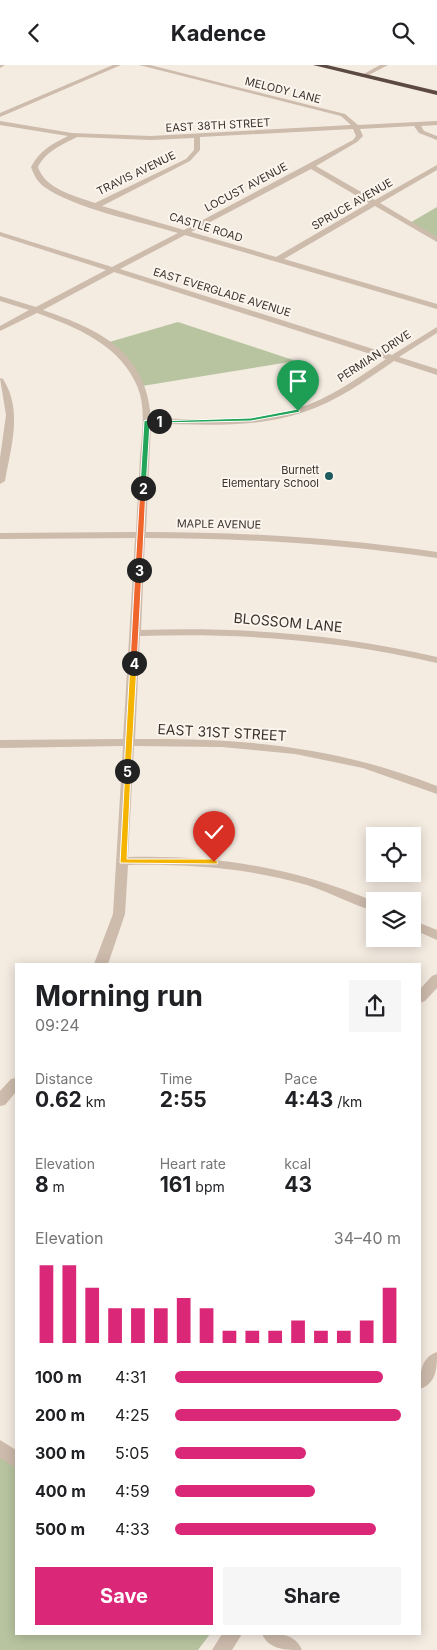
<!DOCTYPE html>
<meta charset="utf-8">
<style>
:root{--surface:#fff;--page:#f6f6f6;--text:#202124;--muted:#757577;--accent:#db2777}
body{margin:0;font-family:Inter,sans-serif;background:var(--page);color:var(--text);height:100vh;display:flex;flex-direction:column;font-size:19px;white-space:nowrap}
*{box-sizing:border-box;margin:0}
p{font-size:16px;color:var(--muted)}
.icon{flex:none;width:28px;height:28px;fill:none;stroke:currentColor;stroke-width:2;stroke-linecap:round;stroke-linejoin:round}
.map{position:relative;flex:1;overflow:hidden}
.drawer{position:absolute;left:15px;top:898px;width:406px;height:672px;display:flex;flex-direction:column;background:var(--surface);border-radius:0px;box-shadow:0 2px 12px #0003}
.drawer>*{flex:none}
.tools{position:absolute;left:366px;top:762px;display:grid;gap:10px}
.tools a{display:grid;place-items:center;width:55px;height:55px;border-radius:0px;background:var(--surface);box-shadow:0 2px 12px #0003;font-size:25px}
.pin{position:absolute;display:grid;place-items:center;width:42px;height:42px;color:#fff;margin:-51px -21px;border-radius:50% 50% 50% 0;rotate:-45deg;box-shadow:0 0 5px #0007}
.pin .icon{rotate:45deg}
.km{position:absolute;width:25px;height:25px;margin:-12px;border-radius:50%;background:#222;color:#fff;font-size:14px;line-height:25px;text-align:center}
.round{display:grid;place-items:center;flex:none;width:52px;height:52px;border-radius:0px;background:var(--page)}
.overview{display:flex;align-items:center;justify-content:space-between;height:85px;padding:0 20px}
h1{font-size:28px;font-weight:700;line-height:38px}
.figures{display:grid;grid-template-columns:repeat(3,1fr);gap:8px;height:85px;padding:5px 20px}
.figures div{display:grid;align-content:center}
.figures b{font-size:21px;font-weight:700}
.figures small{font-size:14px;font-weight:400}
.figures p{font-size:14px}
.chart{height:140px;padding:10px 20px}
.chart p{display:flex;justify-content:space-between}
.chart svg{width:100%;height:90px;margin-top:5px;stroke:var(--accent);stroke-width:6}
.cta{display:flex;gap:10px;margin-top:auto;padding:10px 20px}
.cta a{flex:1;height:58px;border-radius:0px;background:var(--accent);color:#fff;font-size:20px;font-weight:700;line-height:58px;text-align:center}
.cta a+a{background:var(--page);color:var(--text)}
ul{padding:0 20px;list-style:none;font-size:16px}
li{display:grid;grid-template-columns:80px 60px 1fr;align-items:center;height:38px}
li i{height:12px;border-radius:6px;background:var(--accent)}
header{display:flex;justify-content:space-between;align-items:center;height:65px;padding:0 20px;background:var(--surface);font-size:22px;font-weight:700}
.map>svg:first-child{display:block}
.green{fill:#b8c4a0}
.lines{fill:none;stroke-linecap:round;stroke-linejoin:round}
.minor{fill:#cdbbac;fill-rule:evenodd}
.highway{fill:#5c4a42;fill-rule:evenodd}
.split-1{fill:#22a559;stroke:#fff}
.split-2{fill:#22a559;stroke:#fff}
.split-3{fill:#f0652b;stroke:#fff}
.split-4{fill:#f0652b;stroke:#fff}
.split-5{fill:#f5b400;stroke:#fff}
.split-6{fill:#f5b400;stroke:#fff}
.poi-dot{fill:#1f5a5e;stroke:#fbf5ee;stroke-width:2}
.labels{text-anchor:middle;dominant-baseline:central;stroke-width:4;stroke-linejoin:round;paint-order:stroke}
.far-street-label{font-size:11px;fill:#3b302b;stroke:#fbf5ee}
.far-poi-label{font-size:11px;fill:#3b302b;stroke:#fbf5ee;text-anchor:end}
.street-label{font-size:14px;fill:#3b302b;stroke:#fbf5ee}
</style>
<header><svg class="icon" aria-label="back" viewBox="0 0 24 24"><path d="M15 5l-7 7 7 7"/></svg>Kadence<svg class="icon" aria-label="search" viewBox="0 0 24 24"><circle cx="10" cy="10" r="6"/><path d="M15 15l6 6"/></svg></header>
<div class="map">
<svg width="437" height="1585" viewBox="0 0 437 1585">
<rect width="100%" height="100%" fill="#f4ebe1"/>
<g class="green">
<polygon points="437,142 437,175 408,159"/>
<polygon points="178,257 296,296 142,321 137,310 106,278"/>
<polygon points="0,1390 16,1402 16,1569 210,1569 198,1585 0,1585"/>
</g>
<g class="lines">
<g class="minor">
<polygon points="0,0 5,0 0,3"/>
<polygon points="113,0 121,0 0,52 0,48"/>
<path d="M139,0H150L345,49L358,60L437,56V60L421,61L424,66L437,71V75L419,68L414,61L360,64L363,71L357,77L316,101L375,135L437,100V105L380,138L437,172V177L375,141L284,194L437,239V244L185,170L120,204L392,290L437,262V268L399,292L437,304V310L394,296C365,316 337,336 304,347C255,364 202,359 151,359L146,467C244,467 340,473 437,487V493C340,479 243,473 145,473L141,565C241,562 339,569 437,592V598C339,575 241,568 140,571L135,674C244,673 334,681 437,721V729L363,703L295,689L222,682L134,681L128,792C217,790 293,802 375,837V846C352,840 330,827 307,820C248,803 189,799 128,800L125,849L108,899H94L113,849L123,681L0,683V675L123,674L135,473L0,474V468L136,467C137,442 139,417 140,391C142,369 146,344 138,323C121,280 76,262 37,248L0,266V261L29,245L0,236V231L36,242L106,205L0,171V167L112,202L178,168C142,157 72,143 43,121C37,116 34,110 31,102C39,86 52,79 68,71L0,60V56L72,68L151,71L351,60L341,51ZM353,64L356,71L353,75L184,165L102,141L190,96L200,85V72ZM77,72L151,75L194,73V85L186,94L95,138C75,131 45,124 38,102C46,86 62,80 77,72ZM311,104L369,138L276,192L191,167ZM114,207L386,294C358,313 329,334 296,344C250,359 199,354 151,353C146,286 100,265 43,245Z"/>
<polygon points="380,0 388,0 365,12 360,11"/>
<path d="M0,313L3,314C23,345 11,382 5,416L0,419V393L6,350Z"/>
<polygon points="412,855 437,865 437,875 412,864"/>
<polygon points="437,909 437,923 425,936 420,938 420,924 432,911"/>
<polygon points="16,1013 16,1027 5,1040 0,1041 0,1026 11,1014"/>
<path d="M437,1287C437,1302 437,1318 420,1324C420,1309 420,1293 437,1287Z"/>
<polygon points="0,1375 16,1385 16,1403 0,1393"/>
<polygon points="222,1569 242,1569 232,1585 212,1585"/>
<path d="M262,1569C278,1568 295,1568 302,1585C286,1585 269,1585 262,1569Z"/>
</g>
<polygon class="highway" points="313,0 327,0 437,26 437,30"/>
</g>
<polygon class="split-1" points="298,344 300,347 251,356 159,358 156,356 251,353"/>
<polygon class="split-2" points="147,355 161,356 150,358 146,423 143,425 140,423 144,356"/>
<polygon class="split-3" points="143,421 146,423 142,505 139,507 135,505 140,423"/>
<polygon class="split-4" points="139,503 142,505 137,598 134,600 130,598 135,505"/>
<polygon class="split-5" points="134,596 137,598 131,706 127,709 124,706 130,598"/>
<polygon class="split-6" points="125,704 131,706 127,794 214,794 218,797 217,799 120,798"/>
<circle class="poi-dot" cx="329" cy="411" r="5"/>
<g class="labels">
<g class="far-street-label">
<text transform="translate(283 25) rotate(14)">MELODY LANE</text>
<text transform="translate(218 60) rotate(-3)">EAST 38TH STREET</text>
<text transform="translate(136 108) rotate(-26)">TRAVIS AVENUE</text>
<text transform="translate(246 122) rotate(-28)">LOCUST AVENUE</text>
<text transform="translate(352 139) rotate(-30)">SPRUCE AVENUE</text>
<text transform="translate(206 162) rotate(17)">CASTLE ROAD</text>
<text transform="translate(222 227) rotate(17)">EAST EVERGLADE AVENUE</text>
<text transform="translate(374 291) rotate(-33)">PERMIAN DRIVE</text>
<text transform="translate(219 459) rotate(1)">MAPLE AVENUE</text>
</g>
<g class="far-poi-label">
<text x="319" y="405">Burnett<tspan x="319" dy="13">Elementary School</tspan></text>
</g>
<g class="street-label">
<text transform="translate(288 557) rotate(5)">BLOSSOM LANE</text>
<text transform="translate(222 667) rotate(3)">EAST 31ST STREET</text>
</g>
</g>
</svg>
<div class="tools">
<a><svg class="icon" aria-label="locate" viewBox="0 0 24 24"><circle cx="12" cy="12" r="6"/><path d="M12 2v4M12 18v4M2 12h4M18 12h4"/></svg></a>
<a><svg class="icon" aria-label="layers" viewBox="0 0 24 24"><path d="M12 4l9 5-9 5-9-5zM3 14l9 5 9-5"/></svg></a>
</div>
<div class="pin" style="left:298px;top:346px;background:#1e9e55"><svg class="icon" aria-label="arrive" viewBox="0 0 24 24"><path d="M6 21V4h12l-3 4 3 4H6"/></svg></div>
<div class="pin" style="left:214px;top:797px;background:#d93025"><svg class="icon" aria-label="check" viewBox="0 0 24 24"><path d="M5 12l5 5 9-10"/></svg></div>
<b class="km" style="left:159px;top:356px">1</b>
<b class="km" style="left:143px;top:423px">2</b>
<b class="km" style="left:139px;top:505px">3</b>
<b class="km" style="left:134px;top:598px">4</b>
<b class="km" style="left:127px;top:706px">5</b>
<section class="drawer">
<div class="overview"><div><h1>Morning run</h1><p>09:24</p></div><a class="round"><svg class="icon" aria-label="share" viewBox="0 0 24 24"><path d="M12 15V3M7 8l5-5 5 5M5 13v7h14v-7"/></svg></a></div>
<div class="figures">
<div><p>Distance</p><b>0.62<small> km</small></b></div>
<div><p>Time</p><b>2:55</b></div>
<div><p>Pace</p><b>4:43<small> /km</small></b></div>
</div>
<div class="figures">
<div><p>Elevation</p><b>8<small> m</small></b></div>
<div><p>Heart rate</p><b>161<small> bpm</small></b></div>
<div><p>kcal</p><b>43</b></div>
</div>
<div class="chart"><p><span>Elevation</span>34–40 m</p>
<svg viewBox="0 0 160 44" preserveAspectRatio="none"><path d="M5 44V6M15 44V6M25 44V17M35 44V27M45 44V27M55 44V27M65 44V22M75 44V27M85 44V38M95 44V38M105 44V38M115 44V33M125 44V38M135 44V38M145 44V33M155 44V17"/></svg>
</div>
<ul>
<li><b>100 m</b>4:31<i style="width:92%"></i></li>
<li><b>200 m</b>4:25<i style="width:100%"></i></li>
<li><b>300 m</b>5:05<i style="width:58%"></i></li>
<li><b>400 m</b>4:59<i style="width:62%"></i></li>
<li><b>500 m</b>4:33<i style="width:89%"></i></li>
</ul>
<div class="cta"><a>Save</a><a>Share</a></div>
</section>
</div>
